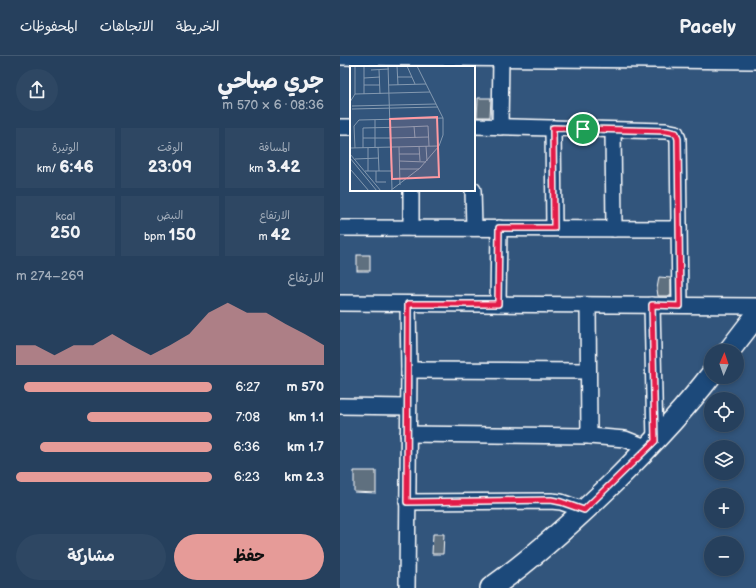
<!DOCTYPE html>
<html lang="ar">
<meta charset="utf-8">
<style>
:root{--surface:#26405d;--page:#2e4763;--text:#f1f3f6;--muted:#a4afbc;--line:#425972;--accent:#e69b98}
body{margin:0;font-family:"Balsamiq Sans","Playpen Sans Arabic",sans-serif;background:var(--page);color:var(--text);direction:rtl;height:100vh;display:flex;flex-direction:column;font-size:15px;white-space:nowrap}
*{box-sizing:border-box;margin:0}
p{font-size:13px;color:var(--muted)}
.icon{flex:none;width:22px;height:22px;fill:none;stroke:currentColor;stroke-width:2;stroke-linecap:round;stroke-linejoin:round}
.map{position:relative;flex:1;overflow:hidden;direction:ltr}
.sheet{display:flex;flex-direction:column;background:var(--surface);width:340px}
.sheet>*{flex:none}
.needle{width:26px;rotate:2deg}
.tools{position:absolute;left:364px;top:288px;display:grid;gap:8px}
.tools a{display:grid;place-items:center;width:40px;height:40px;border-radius:50%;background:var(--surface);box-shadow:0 2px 6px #0003,0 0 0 1px var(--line);font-size:20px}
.pin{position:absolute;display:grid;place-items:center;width:34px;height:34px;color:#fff;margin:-17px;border:2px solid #fff;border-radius:50%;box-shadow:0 1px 4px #0007}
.round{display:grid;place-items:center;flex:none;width:42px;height:42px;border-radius:21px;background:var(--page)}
.headline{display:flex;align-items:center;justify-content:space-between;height:68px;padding:0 16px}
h1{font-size:22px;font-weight:700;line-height:30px}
.stats{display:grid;grid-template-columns:repeat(3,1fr);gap:6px;height:68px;padding:4px 16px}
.stats div{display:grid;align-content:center;border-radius:0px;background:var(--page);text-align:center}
.stats b{font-size:17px;font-weight:700}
.stats small{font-size:11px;font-weight:400}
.stats p{font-size:11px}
.chart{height:112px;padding:8px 16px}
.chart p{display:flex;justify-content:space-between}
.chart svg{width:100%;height:72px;margin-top:4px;fill:var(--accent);opacity:.7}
.cta{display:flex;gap:8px;margin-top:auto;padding:8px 16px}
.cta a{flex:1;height:46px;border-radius:24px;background:var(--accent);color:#111;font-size:16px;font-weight:700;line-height:46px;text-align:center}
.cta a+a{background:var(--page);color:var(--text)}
ul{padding:0 16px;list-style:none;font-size:13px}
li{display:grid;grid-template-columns:64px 48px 1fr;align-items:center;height:30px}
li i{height:10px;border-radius:5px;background:var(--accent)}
header{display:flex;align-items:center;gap:24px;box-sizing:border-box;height:56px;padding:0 20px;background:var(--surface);border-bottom:1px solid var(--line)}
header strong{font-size:19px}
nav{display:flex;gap:22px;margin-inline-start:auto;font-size:14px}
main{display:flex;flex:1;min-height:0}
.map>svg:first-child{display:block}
.building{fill:#5e707f;stroke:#fff}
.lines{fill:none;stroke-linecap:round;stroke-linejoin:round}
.street-casing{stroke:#fff;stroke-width:18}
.secondary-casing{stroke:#fff;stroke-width:24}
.street{stroke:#1f4a7a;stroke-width:15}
.secondary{stroke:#1f4a7a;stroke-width:21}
.route-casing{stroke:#fff;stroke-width:8}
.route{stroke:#e11d48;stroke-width:5}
.inset-road{fill:none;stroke:#8499b0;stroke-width:1}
.view{fill:#ff9aa2;fill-opacity:0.15;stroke:#ff9aa2;stroke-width:2}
.inset-edge{fill:none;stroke:#fff;stroke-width:2}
</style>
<header>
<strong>Pacely</strong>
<nav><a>الخريطة</a><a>الاتجاهات</a><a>المحفوظات</a></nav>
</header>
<main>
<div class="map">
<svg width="416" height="532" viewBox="0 0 416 532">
<rect width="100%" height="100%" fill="#32557c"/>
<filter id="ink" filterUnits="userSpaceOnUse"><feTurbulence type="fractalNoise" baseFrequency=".025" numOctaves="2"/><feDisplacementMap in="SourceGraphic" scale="8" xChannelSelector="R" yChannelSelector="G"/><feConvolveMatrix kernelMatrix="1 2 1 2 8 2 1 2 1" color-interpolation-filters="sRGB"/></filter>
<g filter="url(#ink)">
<g class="building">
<polygon points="138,42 151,42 150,61 137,61"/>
<rect x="17" y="199" width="13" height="16"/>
<polygon points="319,221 331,222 331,240 318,240 317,233"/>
<polygon points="14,415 36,415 36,437 14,436"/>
<polygon points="93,478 104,478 103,498 92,498"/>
</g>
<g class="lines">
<g class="street-casing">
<g id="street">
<polyline points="0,1 416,5"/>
<polyline points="134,70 326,75 336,77 338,83 340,249"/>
<polyline points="0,71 11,71"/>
<polyline points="160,71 161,2"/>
<polyline points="213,72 214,172"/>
<polyline points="273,74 274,173"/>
<polyline points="71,134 71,172"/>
<polyline points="133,134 134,172"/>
<polyline points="0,172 339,173"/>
<polyline points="0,247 416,250"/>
<polyline points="158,248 159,172"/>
<polyline points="248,249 249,380"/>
<polyline points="312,249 315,385"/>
<polyline points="69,314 248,315"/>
<polyline points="0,350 68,351"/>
<polyline points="68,378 249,380 285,383 308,392"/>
<polyline points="67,446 211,445 221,446 244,454"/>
<polyline points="67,532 69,314 68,248"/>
</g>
</g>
<g class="secondary-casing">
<g id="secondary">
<polyline points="389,295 416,260"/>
<path d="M151,532C195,501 236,463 275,425C309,391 342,357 371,319"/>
</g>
</g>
<use href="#street" class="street"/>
<use href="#secondary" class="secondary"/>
</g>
</g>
<g class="lines" filter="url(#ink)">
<g class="route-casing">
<polygon id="route" points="213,72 326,75 336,77 338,83 340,250 312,249 315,385 244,454 221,446 211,444 67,446 68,248 158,248 159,172 214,172"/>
</g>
<use href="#route" class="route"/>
</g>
<g transform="translate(10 10)">
<rect width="125" height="125" fill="#32557c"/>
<path class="inset-road" d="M14,0V28M38,0L42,123M47,0L48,19M57,0L65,18M21,4L39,3M29,4L30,28M47,11H62M14,12L30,11M14,19H30M39,19L76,18M5,28L80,26M0,36L5,28V0M2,40L86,38M2,43L88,41M25,54V81M64,60L65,72M13,72H41M41,72L79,71M69,80L70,95M76,80L77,95M28,81L29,105M49,81L50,119M0,82L88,80M5,82L4,60L9,54L93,52M13,82V62L55,61L78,60L79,80M18,82V105M0,88L31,125M49,88H69M0,92L27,125M5,93L29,92M49,95L76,96M50,103H69M1,104L19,125M15,105H41M26,105V116H36M40,125L70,102L89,80L93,69V52L67,0"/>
<path class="view" d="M87,51L89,111L42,113L40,53Z"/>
<rect width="125" height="125" class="inset-edge"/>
</g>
</svg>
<div class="tools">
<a><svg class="needle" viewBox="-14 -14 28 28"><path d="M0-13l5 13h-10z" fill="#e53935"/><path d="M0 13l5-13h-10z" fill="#a4afbc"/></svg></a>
<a><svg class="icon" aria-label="locate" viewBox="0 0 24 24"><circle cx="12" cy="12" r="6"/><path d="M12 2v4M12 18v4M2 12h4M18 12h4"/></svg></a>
<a><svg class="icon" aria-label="layers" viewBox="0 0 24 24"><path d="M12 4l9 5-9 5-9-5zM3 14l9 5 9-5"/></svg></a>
<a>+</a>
<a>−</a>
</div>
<div class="pin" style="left:243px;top:73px;background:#1e9e55"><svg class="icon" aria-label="arrive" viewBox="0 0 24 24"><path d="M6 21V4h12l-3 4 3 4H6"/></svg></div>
</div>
<section class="sheet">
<div class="headline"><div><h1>جري صباحي</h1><p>08:36 · 6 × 570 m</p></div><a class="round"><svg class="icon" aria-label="share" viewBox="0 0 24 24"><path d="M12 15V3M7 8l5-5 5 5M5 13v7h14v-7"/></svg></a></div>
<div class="stats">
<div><p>المسافة</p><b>3.42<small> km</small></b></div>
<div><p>الوقت</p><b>23:09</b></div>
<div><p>الوتيرة</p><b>6:46<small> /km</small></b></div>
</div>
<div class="stats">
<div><p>الارتفاع</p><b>42<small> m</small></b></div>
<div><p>النبض</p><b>150<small> bpm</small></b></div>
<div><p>kcal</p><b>250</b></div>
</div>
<div class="chart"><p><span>الارتفاع</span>269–274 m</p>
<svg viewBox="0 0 160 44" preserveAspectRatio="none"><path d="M0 44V32L10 32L20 38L30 32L40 32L50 25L60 32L70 38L80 32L90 25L100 12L110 6L120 12L130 12L140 19L150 25L160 32V44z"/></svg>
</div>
<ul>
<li><b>570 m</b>6:27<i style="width:96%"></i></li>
<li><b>1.1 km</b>7:08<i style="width:64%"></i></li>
<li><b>1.7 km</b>6:36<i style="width:88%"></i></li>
<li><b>2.3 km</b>6:23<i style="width:100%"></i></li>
</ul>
<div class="cta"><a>حفظ</a><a>مشاركة</a></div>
</section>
</main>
